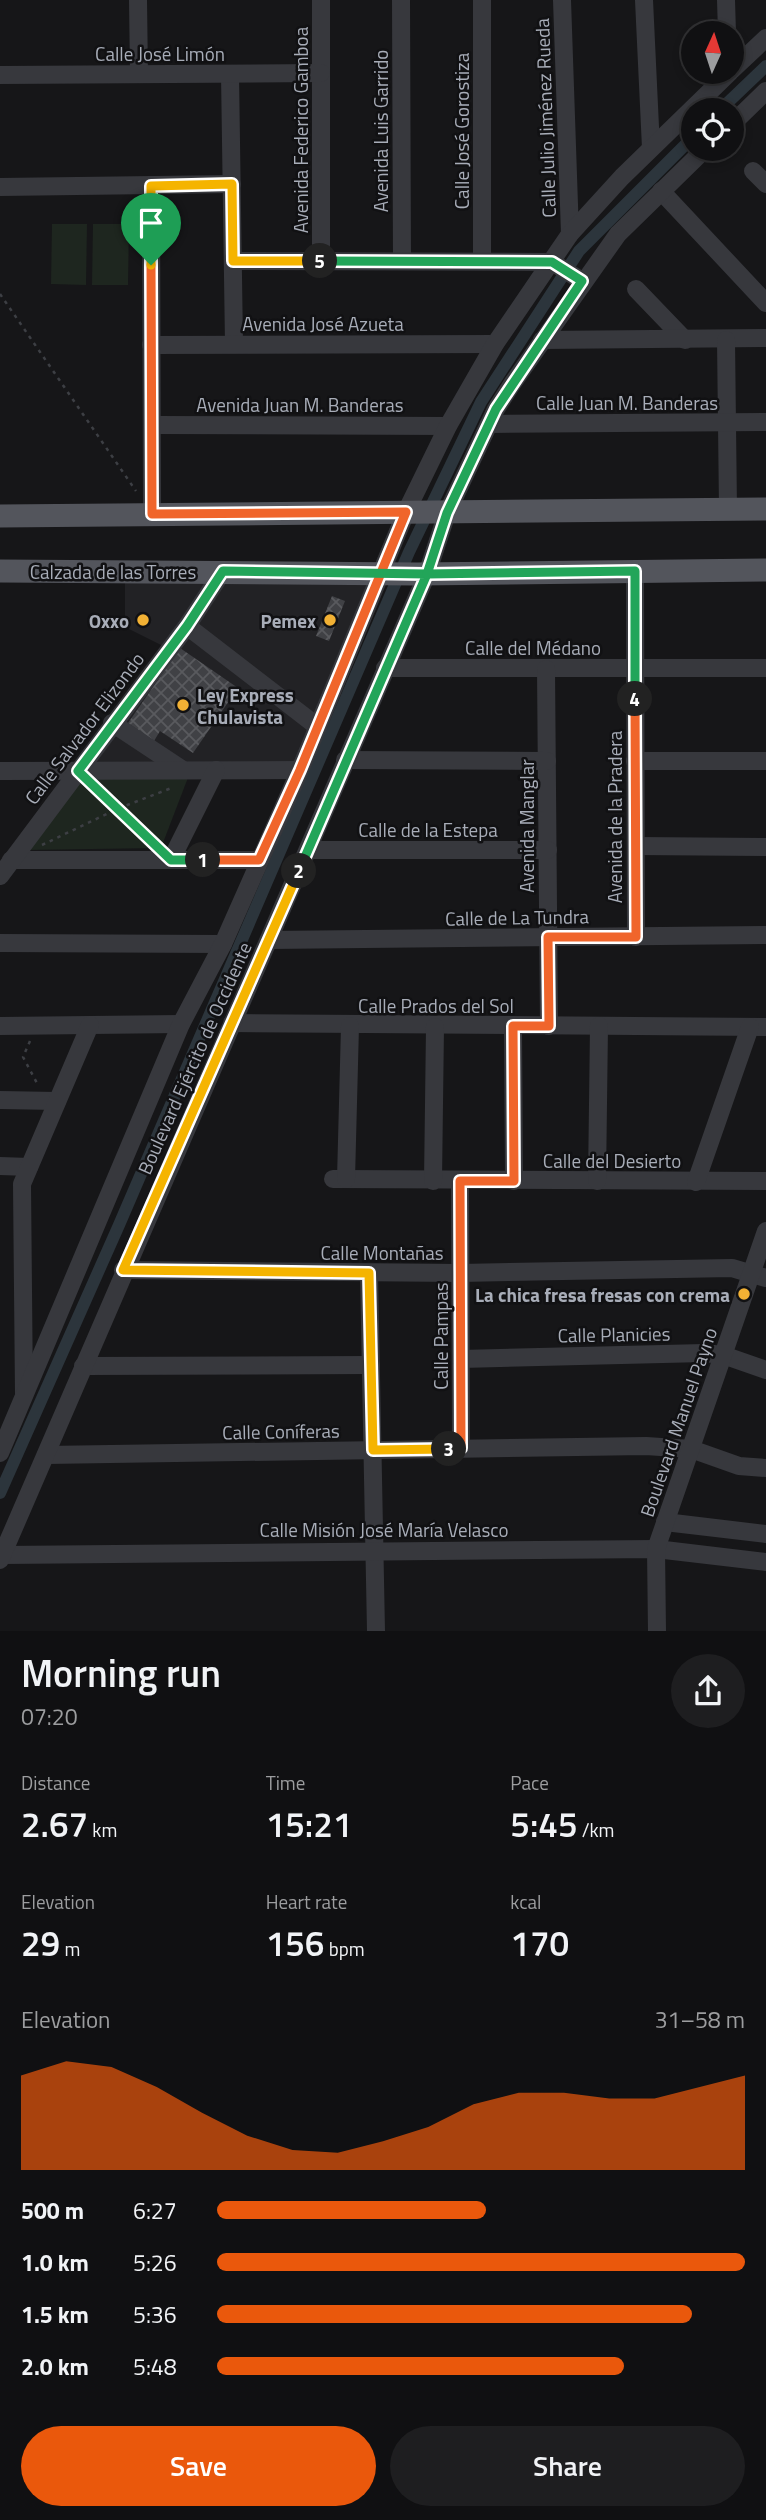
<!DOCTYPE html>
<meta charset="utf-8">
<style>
:root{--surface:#101012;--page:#1e1e20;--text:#f1f3f6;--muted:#9c9d9f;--line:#303032;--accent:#ea580c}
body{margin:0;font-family:"Titillium Web",sans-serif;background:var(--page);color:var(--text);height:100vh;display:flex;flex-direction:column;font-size:26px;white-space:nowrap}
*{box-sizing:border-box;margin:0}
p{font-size:23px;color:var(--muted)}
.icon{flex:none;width:38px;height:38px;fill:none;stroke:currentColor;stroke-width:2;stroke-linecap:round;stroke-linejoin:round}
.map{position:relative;height:1631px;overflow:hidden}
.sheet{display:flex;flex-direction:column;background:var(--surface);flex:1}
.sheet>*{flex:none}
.needle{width:46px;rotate:3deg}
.controls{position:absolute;left:681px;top:21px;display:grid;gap:14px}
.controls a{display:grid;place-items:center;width:63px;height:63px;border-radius:50%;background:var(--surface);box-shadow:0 4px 10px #0003,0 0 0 2px var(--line);font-size:35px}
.pin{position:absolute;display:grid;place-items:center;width:60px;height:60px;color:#fff;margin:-72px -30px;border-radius:50% 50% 50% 0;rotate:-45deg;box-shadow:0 0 7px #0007}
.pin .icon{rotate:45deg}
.km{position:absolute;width:35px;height:35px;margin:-18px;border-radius:50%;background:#222;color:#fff;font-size:19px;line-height:35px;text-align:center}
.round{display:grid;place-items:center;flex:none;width:74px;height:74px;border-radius:37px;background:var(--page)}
.headline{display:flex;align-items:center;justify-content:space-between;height:119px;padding:0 21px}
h1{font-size:38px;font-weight:600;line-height:52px}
.stats{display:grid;grid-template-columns:repeat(3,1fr);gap:10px;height:119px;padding:7px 21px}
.stats div{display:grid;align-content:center}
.stats b{font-size:35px;font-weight:600}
.stats small{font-size:19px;font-weight:400}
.stats p{font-size:19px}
.chart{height:196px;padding:14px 21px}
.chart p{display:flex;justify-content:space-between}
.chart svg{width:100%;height:126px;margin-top:7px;fill:var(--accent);opacity:.7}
.button{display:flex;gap:14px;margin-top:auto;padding:14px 21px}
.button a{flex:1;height:80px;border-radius:42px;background:var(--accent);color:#fff;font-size:28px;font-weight:600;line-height:80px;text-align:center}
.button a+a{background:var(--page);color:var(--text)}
ul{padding:0 21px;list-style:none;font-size:23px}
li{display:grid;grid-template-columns:112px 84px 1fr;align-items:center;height:52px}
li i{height:18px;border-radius:9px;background:var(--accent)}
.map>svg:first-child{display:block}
.built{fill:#222225}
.green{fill:#1e261f}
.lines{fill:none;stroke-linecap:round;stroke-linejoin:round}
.canal{stroke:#2c353c;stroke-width:12}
.building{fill:url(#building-cross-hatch)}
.path{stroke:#3d3f44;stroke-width:2.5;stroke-dasharray:3.5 5;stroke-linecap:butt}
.minor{stroke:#37383d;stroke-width:18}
.major{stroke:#53555c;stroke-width:23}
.split-1-casing{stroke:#fff;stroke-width:14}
.split-2-casing{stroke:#fff;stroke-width:14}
.split-3-casing{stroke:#fff;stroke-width:14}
.split-4-casing{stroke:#fff;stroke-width:14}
.split-5-casing{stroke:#fff;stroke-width:14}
.split-6-casing{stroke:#fff;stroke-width:14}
.split-1{stroke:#f0652b;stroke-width:9}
.split-2{stroke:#22a559;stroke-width:9}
.split-3{stroke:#f5b400;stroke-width:9}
.split-4{stroke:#f0652b;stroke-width:9}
.split-5{stroke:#22a559;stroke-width:9}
.split-6{stroke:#f5b400;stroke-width:9}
.poi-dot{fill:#f2b134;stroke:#111113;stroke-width:2.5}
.labels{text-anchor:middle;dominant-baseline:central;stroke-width:5;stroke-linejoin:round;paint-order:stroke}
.street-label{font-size:19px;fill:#a8adb8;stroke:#111113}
.poi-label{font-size:19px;font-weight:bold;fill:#a8adb8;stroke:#111113;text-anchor:end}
</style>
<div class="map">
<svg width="766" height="1631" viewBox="0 0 766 1631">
<defs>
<pattern id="building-cross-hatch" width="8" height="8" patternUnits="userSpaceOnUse" patternTransform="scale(1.75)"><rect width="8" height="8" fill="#404145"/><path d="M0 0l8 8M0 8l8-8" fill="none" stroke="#595a5e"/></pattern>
</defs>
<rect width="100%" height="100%" fill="#161618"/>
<polygon class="built" points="125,571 382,573 300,770 78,771 169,649 125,627"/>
<g class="green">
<polygon points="52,224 87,224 86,285 51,284"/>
<polygon points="93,224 129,224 128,285 92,285"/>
<polygon points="189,775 161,848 24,850 77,777"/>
</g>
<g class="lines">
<g class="canal">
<polyline points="720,110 766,66"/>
<polyline points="0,1493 119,1225 409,552 481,402 579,251 693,137"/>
</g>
</g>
<g class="building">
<polygon points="332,596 345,601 329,641 316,636"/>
<polygon points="180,648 238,688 193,753 160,731 154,741 128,723"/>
</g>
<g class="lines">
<g class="path">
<polyline points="0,294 136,491"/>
<polyline points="92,785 156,846"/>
<polyline points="42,845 117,809 174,787"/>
<polyline points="30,1041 23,1057 38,1085"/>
</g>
<g class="minor">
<polyline points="138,0 139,74"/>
<polyline points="321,0 321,261"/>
<polyline points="401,0 402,261"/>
<polyline points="482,0 482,261"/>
<polyline points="562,0 570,234"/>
<polyline points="644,0 651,148"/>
<polyline points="726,0 727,33"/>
<polyline points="732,70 766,38"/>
<polyline points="230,74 234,344"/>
<polyline points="0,75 321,73"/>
<polyline points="732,124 766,91"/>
<polyline points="753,171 766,184"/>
<polyline points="151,185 152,514"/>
<polyline points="0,187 232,184"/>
<polyline points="661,191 766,303"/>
<polyline points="233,261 552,262 582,281"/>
<polyline points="636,289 685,340"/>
<polyline points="542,340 766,338"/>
<polyline points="726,340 728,509"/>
<polyline points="151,345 495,344"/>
<polyline points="489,424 766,422"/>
<polyline points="152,425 448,426"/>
<polyline points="635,571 636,937"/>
<polyline points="187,626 318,727"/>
<polyline points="385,668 766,668"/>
<polyline points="546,669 549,1026"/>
<polyline points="112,723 183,770"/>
<polyline points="345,760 547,761"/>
<polyline points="635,761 766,761"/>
<polyline points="0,771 300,770"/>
<polyline points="636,846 766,847"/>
<polyline points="308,850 548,850"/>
<polyline points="11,860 259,860"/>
<polyline points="171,860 216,770"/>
<polyline points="0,876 187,626 223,571"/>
<polyline points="269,940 766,935"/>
<polyline points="0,943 223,944"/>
<polyline points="232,1023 766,1027"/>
<polyline points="0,1026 181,1024"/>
<polyline points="513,1026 514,1181"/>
<polyline points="0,1100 57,1101"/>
<polyline points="0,1166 29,1167"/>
<polyline points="333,1179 766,1181"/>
<polyline points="346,1179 350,1026"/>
<polyline points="433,1181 435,1027"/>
<polyline points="460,1181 461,1448"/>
<polyline points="597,1181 599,1026"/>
<polyline points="696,1182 750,1027"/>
<polyline points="123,1270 460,1273 732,1268 766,1278"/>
<polyline points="369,1273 376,1631"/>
<polyline points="461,1359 704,1353 723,1355 766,1370"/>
<polyline points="83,1366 371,1365"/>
<polyline points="24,1395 22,1184 90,1025"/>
<polyline points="0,1453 181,1024 223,944 300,770 406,512 448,426 495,344 570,234 622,177 730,72"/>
<polyline points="46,1455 646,1446 691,1449 739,1466 766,1468"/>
<polyline points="665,1522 766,1534"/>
<polyline points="2,1555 656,1549 766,1562"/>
<polyline points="0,1560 427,574 447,513 496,409 512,384 618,234 705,149"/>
<polyline points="657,1631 656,1549 766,1231"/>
</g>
<g class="major">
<polyline points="0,516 766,509"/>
<polyline points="0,571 417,574 766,570"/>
</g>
</g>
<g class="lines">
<g class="split-1-casing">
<polyline id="split-1" points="151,265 152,514 406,512 300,770 259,860 203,860"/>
</g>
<g class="split-2-casing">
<polyline id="split-2" points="203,860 171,860 78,771 187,626 223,571 427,574 299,871"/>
</g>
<g class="split-3-casing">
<polyline id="split-3" points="299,871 123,1270 369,1273 373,1450 449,1449"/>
</g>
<g class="split-4-casing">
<polyline id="split-4" points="449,1449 461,1448 460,1181 514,1181 513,1026 549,1026 548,937 636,937 635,699"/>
</g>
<g class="split-5-casing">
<polyline id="split-5" points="320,261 552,262 582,281 496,409 447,513 427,574 635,571 635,699"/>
</g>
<g class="split-6-casing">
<polyline id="split-6" points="151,265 151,186 232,184 233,261 320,261"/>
</g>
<use href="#split-1" class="split-1"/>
<use href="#split-2" class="split-2"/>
<use href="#split-3" class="split-3"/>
<use href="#split-4" class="split-4"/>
<use href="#split-5" class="split-5"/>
<use href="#split-6" class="split-6"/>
</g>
<g class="poi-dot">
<circle cx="143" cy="620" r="7"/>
<circle cx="330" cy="620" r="7"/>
<circle cx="183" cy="705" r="7"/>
<circle cx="744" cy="1294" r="7"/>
</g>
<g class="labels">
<g class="street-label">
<text x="160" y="53">Calle José Limón</text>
<text transform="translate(545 118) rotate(-92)">Calle Julio Jiménez Rueda</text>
<text transform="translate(300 130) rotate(-90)">Avenida Federico Gamboa</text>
<text transform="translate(380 131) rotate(-90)">Avenida Luis Garrido</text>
<text transform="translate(461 131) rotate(-90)">Calle José Gorostiza</text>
<text x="323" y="323">Avenida José Azueta</text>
<text x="627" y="402">Calle Juan M. Banderas</text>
<text x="300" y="404">Avenida Juan M. Banderas</text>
<text x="113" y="571">Calzada de las Torres</text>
<text x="533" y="647">Calle del Médano</text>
<text transform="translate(84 728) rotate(-53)">Calle Salvador Elizondo</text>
<text transform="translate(614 817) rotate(-90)">Avenida de la Pradera</text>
<text transform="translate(526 826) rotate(-90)">Avenida Manglar</text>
<text x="428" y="829">Calle de la Estepa</text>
<text transform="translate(517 917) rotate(-1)">Calle de La Tundra</text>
<text x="436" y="1005">Calle Prados del Sol</text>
<text transform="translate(194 1058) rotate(-66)">Boulevard Ejército de Occidente</text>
<text x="612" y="1160">Calle del Desierto</text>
<text x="382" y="1252">Calle Montañas</text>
<text transform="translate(614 1334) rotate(-1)">Calle Planicies</text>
<text transform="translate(440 1336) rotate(-90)">Calle Pampas</text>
<text transform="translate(678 1422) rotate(-71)">Boulevard Manuel Payno</text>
<text transform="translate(281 1431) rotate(-1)">Calle Coníferas</text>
<text x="384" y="1529">Calle Misión José María Velasco</text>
</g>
<g class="poi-label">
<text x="129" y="620">Oxxo</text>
<text x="316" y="620">Pemex</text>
<text x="197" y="694" text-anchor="start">Ley Express<tspan x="197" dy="22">Chulavista</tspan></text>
<text x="730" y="1294">La chica fresa fresas con crema</text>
</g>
</g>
</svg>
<div class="controls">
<a><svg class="needle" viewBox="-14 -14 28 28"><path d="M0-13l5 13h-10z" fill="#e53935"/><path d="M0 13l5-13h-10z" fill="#9c9d9f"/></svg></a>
<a><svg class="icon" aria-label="locate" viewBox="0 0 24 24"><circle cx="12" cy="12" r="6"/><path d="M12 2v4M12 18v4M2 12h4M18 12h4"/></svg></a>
</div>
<div class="pin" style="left:151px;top:265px;background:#1e9e55"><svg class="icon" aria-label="arrive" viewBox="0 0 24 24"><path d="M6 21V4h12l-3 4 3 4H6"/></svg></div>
<b class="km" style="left:203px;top:860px">1</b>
<b class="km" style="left:299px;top:871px">2</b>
<b class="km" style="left:449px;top:1449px">3</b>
<b class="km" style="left:635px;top:699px">4</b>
<b class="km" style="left:320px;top:261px">5</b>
</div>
<section class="sheet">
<div class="headline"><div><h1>Morning run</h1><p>07:20</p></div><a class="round"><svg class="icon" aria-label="share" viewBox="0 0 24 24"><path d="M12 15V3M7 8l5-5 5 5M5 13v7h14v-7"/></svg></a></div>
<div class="stats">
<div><p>Distance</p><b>2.67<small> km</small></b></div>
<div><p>Time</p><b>15:21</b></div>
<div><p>Pace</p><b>5:45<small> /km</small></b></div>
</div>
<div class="stats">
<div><p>Elevation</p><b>29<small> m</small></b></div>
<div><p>Heart rate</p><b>156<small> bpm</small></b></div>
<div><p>kcal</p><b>170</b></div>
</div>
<div class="chart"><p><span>Elevation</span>31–58 m</p>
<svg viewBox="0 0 160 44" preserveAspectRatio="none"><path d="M0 44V11L10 6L20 8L30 15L40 24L50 32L60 37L70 38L80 34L90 29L100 21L110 17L120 17L130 19L140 19L150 15L160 11V44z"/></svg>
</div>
<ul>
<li><b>500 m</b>6:27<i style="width:51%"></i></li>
<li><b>1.0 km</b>5:26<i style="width:100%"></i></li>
<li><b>1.5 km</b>5:36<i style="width:90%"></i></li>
<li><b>2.0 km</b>5:48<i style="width:77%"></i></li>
</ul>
<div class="button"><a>Save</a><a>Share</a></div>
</section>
